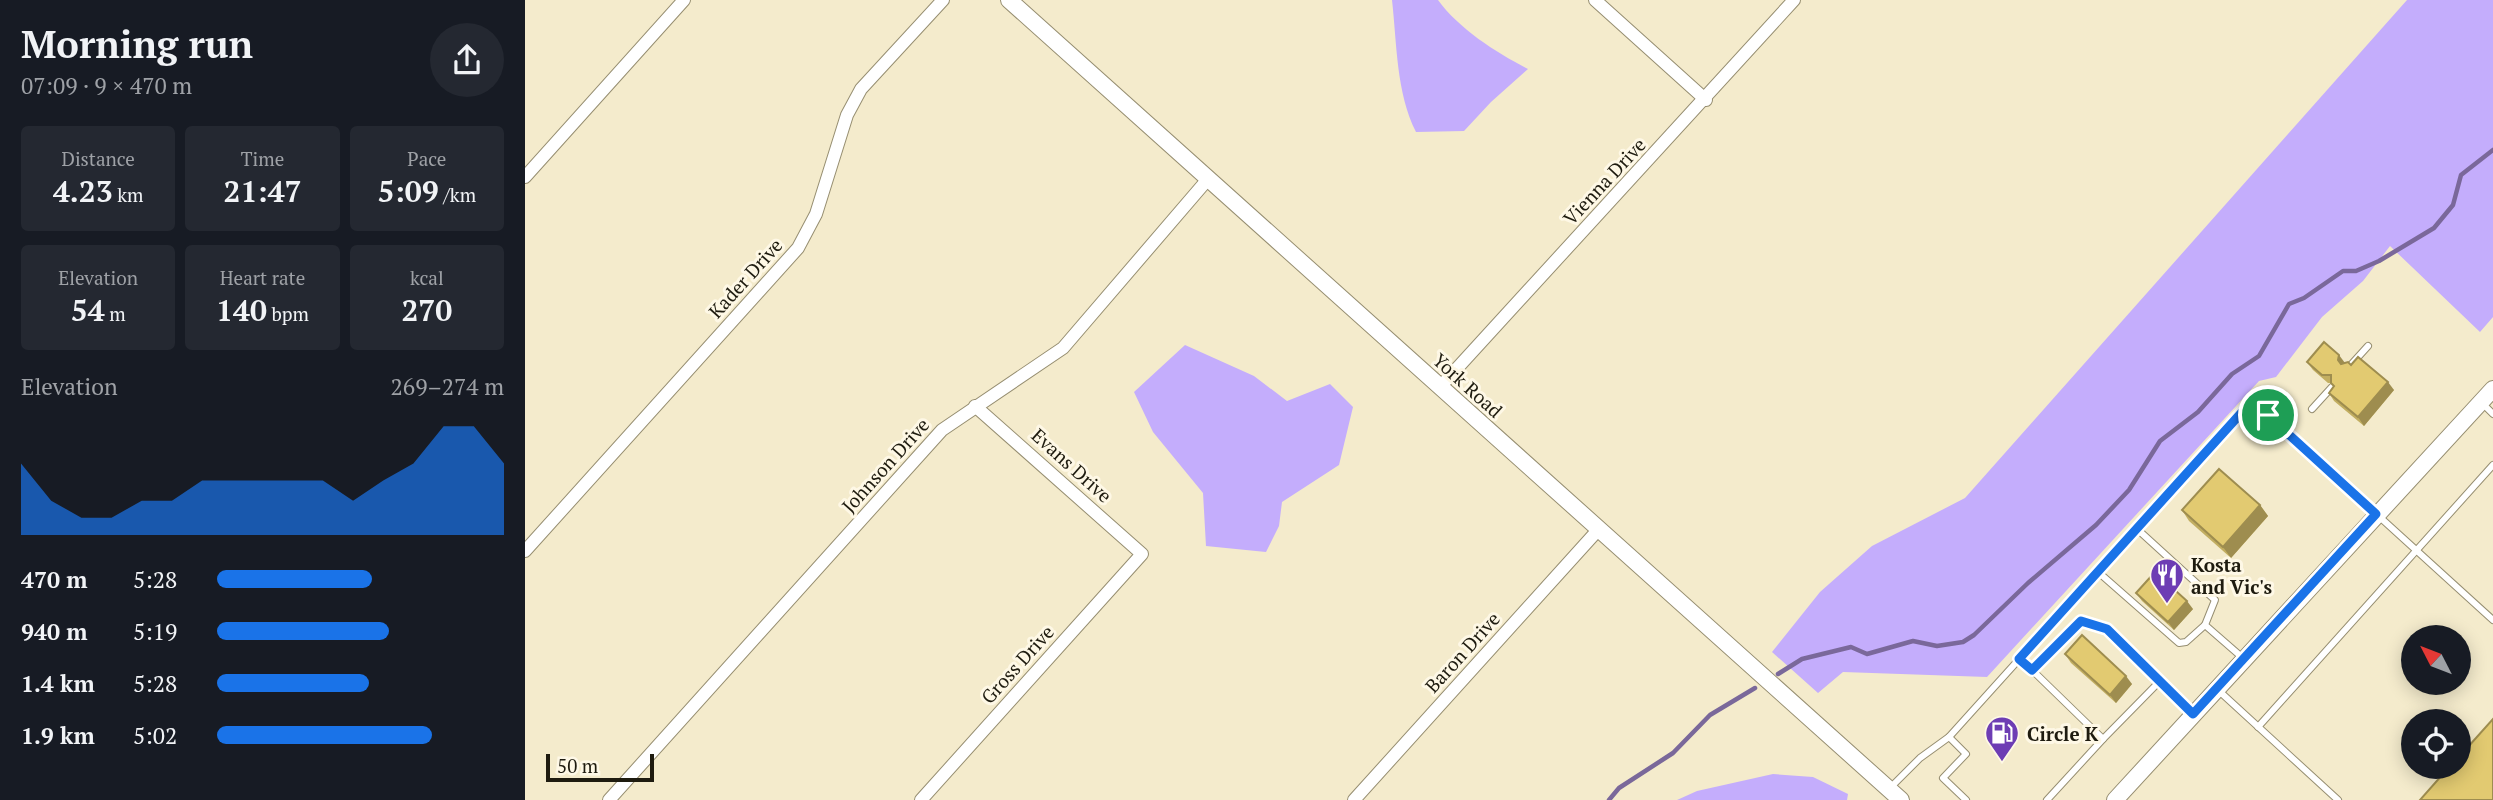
<!DOCTYPE html>
<meta charset="utf-8">
<style>
:root{--surface:#171b24;--page:#242831;--text:#f1f3f6;--muted:#9ea1a6;--accent:#1a73e8}
body{margin:0;font-family:"PT Serif",serif;background:var(--page);color:var(--text);height:100vh;display:flex;flex-direction:column;font-size:26px;white-space:nowrap}
*{box-sizing:border-box;margin:0}
p{font-size:23px;color:var(--muted)}
.icon{flex:none;width:38px;height:38px;fill:none;stroke:currentColor;stroke-width:2;stroke-linecap:round;stroke-linejoin:round}
.map{position:relative;flex:1;overflow:hidden}
.panel{display:flex;flex-direction:column;background:var(--surface);width:525px}
.panel>*{flex:none}
.needle{width:46px;rotate:312deg}
.buttons{position:absolute;left:1876px;top:625px;display:grid;gap:14px}
.buttons a{display:grid;place-items:center;width:70px;height:70px;border-radius:50%;background:var(--surface);box-shadow:0 4px 18px #0003;font-size:35px}
.scale{position:absolute;left:21px;bottom:18px;width:108px;box-sizing:border-box;padding-left:7px;border:4px solid #1e1b0f;border-top:0;font-size:19px;line-height:24px;white-space:nowrap;color:#1e1b0f;-webkit-text-stroke:5px #fef8e6;paint-order:stroke}
.pin{position:absolute;display:grid;place-items:center;width:60px;height:60px;color:#fff;margin:-30px;border:4px solid #fff;border-radius:50%;box-shadow:0 2px 7px #0007}
.round{display:grid;place-items:center;flex:none;width:74px;height:74px;border-radius:37px;background:var(--page)}
.summary{display:flex;align-items:center;justify-content:space-between;height:119px;padding:0 21px}
h1{font-size:38px;font-weight:800;line-height:52px}
.metrics{display:grid;grid-template-columns:repeat(3,1fr);gap:10px;height:119px;padding:7px 21px}
.metrics div{display:grid;align-content:center;border-radius:7px;background:var(--page);text-align:center}
.metrics b{font-size:30px;font-weight:800}
.metrics small{font-size:19px;font-weight:400}
.metrics p{font-size:19px}
.chart{height:196px;padding:14px 21px}
.chart p{display:flex;justify-content:space-between}
.chart svg{width:100%;height:126px;margin-top:7px;fill:var(--accent);opacity:.7}
ul{padding:0 21px;list-style:none;font-size:23px}
li{display:grid;grid-template-columns:112px 84px 1fr;align-items:center;height:52px}
li i{height:18px;border-radius:9px;background:var(--accent)}
main{display:flex;flex:1;min-height:0}
.map>svg:first-child{display:block}
.forest{fill:#c4adfc}
.lines{fill:none;stroke-linecap:round;stroke-linejoin:round}
.stream{stroke:#7a689a;stroke-width:4.5}
.service-casing{stroke:#968e71;stroke-width:8}
.minor-casing{stroke:#968e71;stroke-width:14}
.tertiary-casing{stroke:#968e71;stroke-width:18}
.service{stroke:#fff;stroke-width:6}
.minor{stroke:#fff;stroke-width:12}
.tertiary{stroke:#fff;stroke-width:16}
.wall{fill:#c2ae61}
.shaded-wall{fill:#9e8d4f}
.building{fill:#e2ca71;stroke:#9e8d4f;stroke-width:2}
.route-casing{stroke:#fff;stroke-width:14}
.route{stroke:#1a73e8;stroke-width:9}
.labels{text-anchor:middle;dominant-baseline:central;stroke-width:6;stroke-linejoin:round;paint-order:stroke}
.street-label{font-size:19px;fill:#1e1b0f;stroke:#fef8e6}
.poi-label{font-size:19px;font-weight:bold;fill:#1e1b0f;stroke:#fef8e6;text-anchor:start}
</style>
<main>
<section class="panel">
<div class="summary"><div><h1>Morning run</h1><p>07:09 · 9 × 470 m</p></div><a class="round"><svg class="icon" aria-label="share" viewBox="0 0 24 24"><path d="M12 15V3M7 8l5-5 5 5M5 13v7h14v-7"/></svg></a></div>
<div class="metrics">
<div><p>Distance</p><b>4.23<small> km</small></b></div>
<div><p>Time</p><b>21:47</b></div>
<div><p>Pace</p><b>5:09<small> /km</small></b></div>
</div>
<div class="metrics">
<div><p>Elevation</p><b>54<small> m</small></b></div>
<div><p>Heart rate</p><b>140<small> bpm</small></b></div>
<div><p>kcal</p><b>270</b></div>
</div>
<div class="chart"><p><span>Elevation</span>269–274 m</p>
<svg viewBox="0 0 160 44" preserveAspectRatio="none"><path d="M0 44V19L10 32L20 38L30 38L40 32L50 32L60 25L70 25L80 25L90 25L100 25L110 32L120 25L130 19L140 6L150 6L160 19V44z"/></svg>
</div>
<ul>
<li><b>470 m</b>5:28<i style="width:54%"></i></li>
<li><b>940 m</b>5:19<i style="width:60%"></i></li>
<li><b>1.4 km</b>5:28<i style="width:53%"></i></li>
<li><b>1.9 km</b>5:02<i style="width:75%"></i></li>
</ul>
</section>
<div class="map">
<svg width="1968" height="800" viewBox="0 0 1968 800">
<rect width="100%" height="100%" fill="#f4ebcc"/>
<g class="forest">
<path d="M867,0H913C934,29 972,53 1003,69L966,102L939,131L891,132C871,92 872,44 867,0Z"/>
<polygon points="1882,0 1968,0 1968,317 1955,332 1865,246 1838,281 1797,317 1751,377 1734,381 1462,677 1318,672 1293,693 1247,652 1295,592 1347,546 1440,498"/>
<polygon points="660,345 729,376 762,401 805,384 828,407 814,465 757,502 754,526 741,552 681,546 678,493 628,432 609,392"/>
<polygon points="1248,774 1288,777 1323,794 1322,800 1152,800 1172,791"/>
</g>
<g class="lines">
<g class="stream">
<polyline points="1253,674 1277,659 1326,647 1342,654 1388,641 1412,646 1438,642 1449,635 1503,583 1571,525 1604,490 1635,441 1673,412 1707,374 1734,356 1764,304 1779,298 1818,271 1831,271 1854,261 1909,228 1928,205 1936,175 1968,150"/>
<polyline points="1084,800 1094,788 1148,753 1185,715 1230,688"/>
</g>
<g class="service-casing">
<g id="service">
<polyline points="1824,367 1843,346"/>
<polyline points="1957,403 1968,414"/>
<polyline points="1787,409 1807,387"/>
<polyline points="1611,528 1690,600 1680,625 1719,659"/>
<polyline points="1572,571 1654,643 1661,642 1680,625"/>
<polyline points="1634,682 1578,739 1507,670 1556,621 1582,629 1667,713"/>
<polyline points="1693,690 1813,800"/>
<polyline points="1733,727 1968,465"/>
<polyline points="1424,737 1441,754 1418,778 1441,800"/>
<polyline points="1366,787 1395,758 1424,737 1727,401 1968,620"/>
<polyline points="1522,800 1578,739"/>
</g>
</g>
<g class="minor-casing">
<g id="minor">
<polyline points="1070,0 1181,100"/>
<polyline points="0,177 159,0"/>
<polyline points="915,387 1269,0"/>
<polyline points="0,551 273,248 291,214 322,115 336,89 418,0"/>
<polyline points="84,800 417,430 538,348 683,179"/>
<polyline points="396,800 617,554 450,406"/>
<polyline points="829,800 1073,530"/>
</g>
</g>
<g class="tertiary-casing">
<g id="tertiary">
<polyline points="484,0 1376,800"/>
<polyline points="1590,800 1968,389"/>
</g>
</g>
<use href="#service" class="service"/>
<use href="#minor" class="minor"/>
<use href="#tertiary" class="tertiary"/>
</g>
<g class="wall">
<polygon points="1782,362 1820,363 1826,365 1869,390 1839,426 1809,401 1804,393 1809,387 1806,383 1803,383 1788,370"/>
<polygon points="1735,505 1743,516 1706,558 1664,521 1657,510"/>
<polygon points="1611,593 1668,609 1649,630 1617,601"/>
<polygon points="1540,654 1607,684 1591,703 1546,663"/>
</g>
<g class="shaded-wall">
<polygon points="1814,355 1820,363 1818,368 1813,360"/>
<polygon points="1863,382 1869,390 1839,426 1833,417"/>
<polygon points="1735,505 1743,516 1706,558 1698,547"/>
<polygon points="1662,601 1668,609 1649,630 1643,622"/>
<polygon points="1601,676 1607,684 1591,703 1585,695"/>
</g>
<g class="building">
<polygon points="1799,342 1814,355 1813,360 1816,364 1823,362 1826,365 1833,357 1863,382 1833,417 1804,393 1809,386 1806,383 1806,375 1797,375 1782,362"/>
<polygon points="1694,469 1735,505 1698,547 1657,510"/>
<polygon points="1630,572 1662,601 1643,622 1611,593"/>
<polygon points="1557,635 1601,676 1585,695 1540,654"/>
<polygon points="1968,719 1968,800 1895,800 1925,766 1934,766 1934,757"/>
</g>
<g class="lines">
<g class="route-casing">
<polygon id="route" points="1727,401 1851,514 1668,714 1582,629 1556,621 1507,670 1494,659"/>
</g>
<use href="#route" class="route"/>
</g>
<defs>
<g id="restaurant-pin" transform="scale(1.75)"><path d="M0 17L-7.5 6A9.5 9.5 0 1 1 7.5 6Z" fill="#6d3db4" stroke="#fef8e6"/><path d="M-5-6h1v4h1v-4h1v4h1v-4h1v5L-1.5 .5V6h-2V.5L-5-1ZM5-6V6H3V1.5H1.5Q1.5-4 5-6Z" fill="#fff"/></g>
<g id="fuel-pin" transform="scale(1.75)"><path d="M0 17L-7.5 6A9.5 9.5 0 1 1 7.5 6Z" fill="#6d3db4" stroke="#fef8e6"/><path d="M-5.5-6h7V0h2V4h1.3V-2.5L3-4.5l.8-.8L6-3V5H2.5V1h-1V6h-7ZM-4.2-4.7v3.2H.2V-4.7Z" fill="#fff"/></g>
</defs>
<g fill-rule="evenodd">
<use href="#restaurant-pin" x="1642" y="575"/>
<use href="#fuel-pin" x="1477" y="733"/>
</g>
<g class="labels">
<g class="street-label">
<text transform="translate(1079 181) rotate(-47)">Vienna Drive</text>
<text transform="translate(220 278) rotate(-48)">Kader Drive</text>
<text transform="translate(943 385) rotate(42)">York Road</text>
<text transform="translate(360 465) rotate(-48)">Johnson Drive</text>
<text transform="translate(547 465) rotate(42)">Evans Drive</text>
<text transform="translate(937 652) rotate(-48)">Baron Drive</text>
<text transform="translate(492 664) rotate(-48)">Gross Drive</text>
</g>
<g class="poi-label">
<text x="1666" y="564">Kosta<tspan x="1666" dy="22">and Vic's</tspan></text>
<text x="1502" y="733">Circle K</text>
</g>
</g>
</svg>
<div class="buttons">
<a><svg class="needle" viewBox="-14 -14 28 28"><path d="M0-13l5 13h-10z" fill="#e53935"/><path d="M0 13l5-13h-10z" fill="#9ea1a6"/></svg></a>
<a><svg class="icon" aria-label="locate" viewBox="0 0 24 24"><circle cx="12" cy="12" r="6"/><path d="M12 2v4M12 18v4M2 12h4M18 12h4"/></svg></a>
</div>
<div class="scale">50 m</div>
<div class="pin" style="left:1743px;top:415px;background:#1e9e55"><svg class="icon" aria-label="arrive" viewBox="0 0 24 24"><path d="M6 21V4h12l-3 4 3 4H6"/></svg></div>
</div>
</main>
